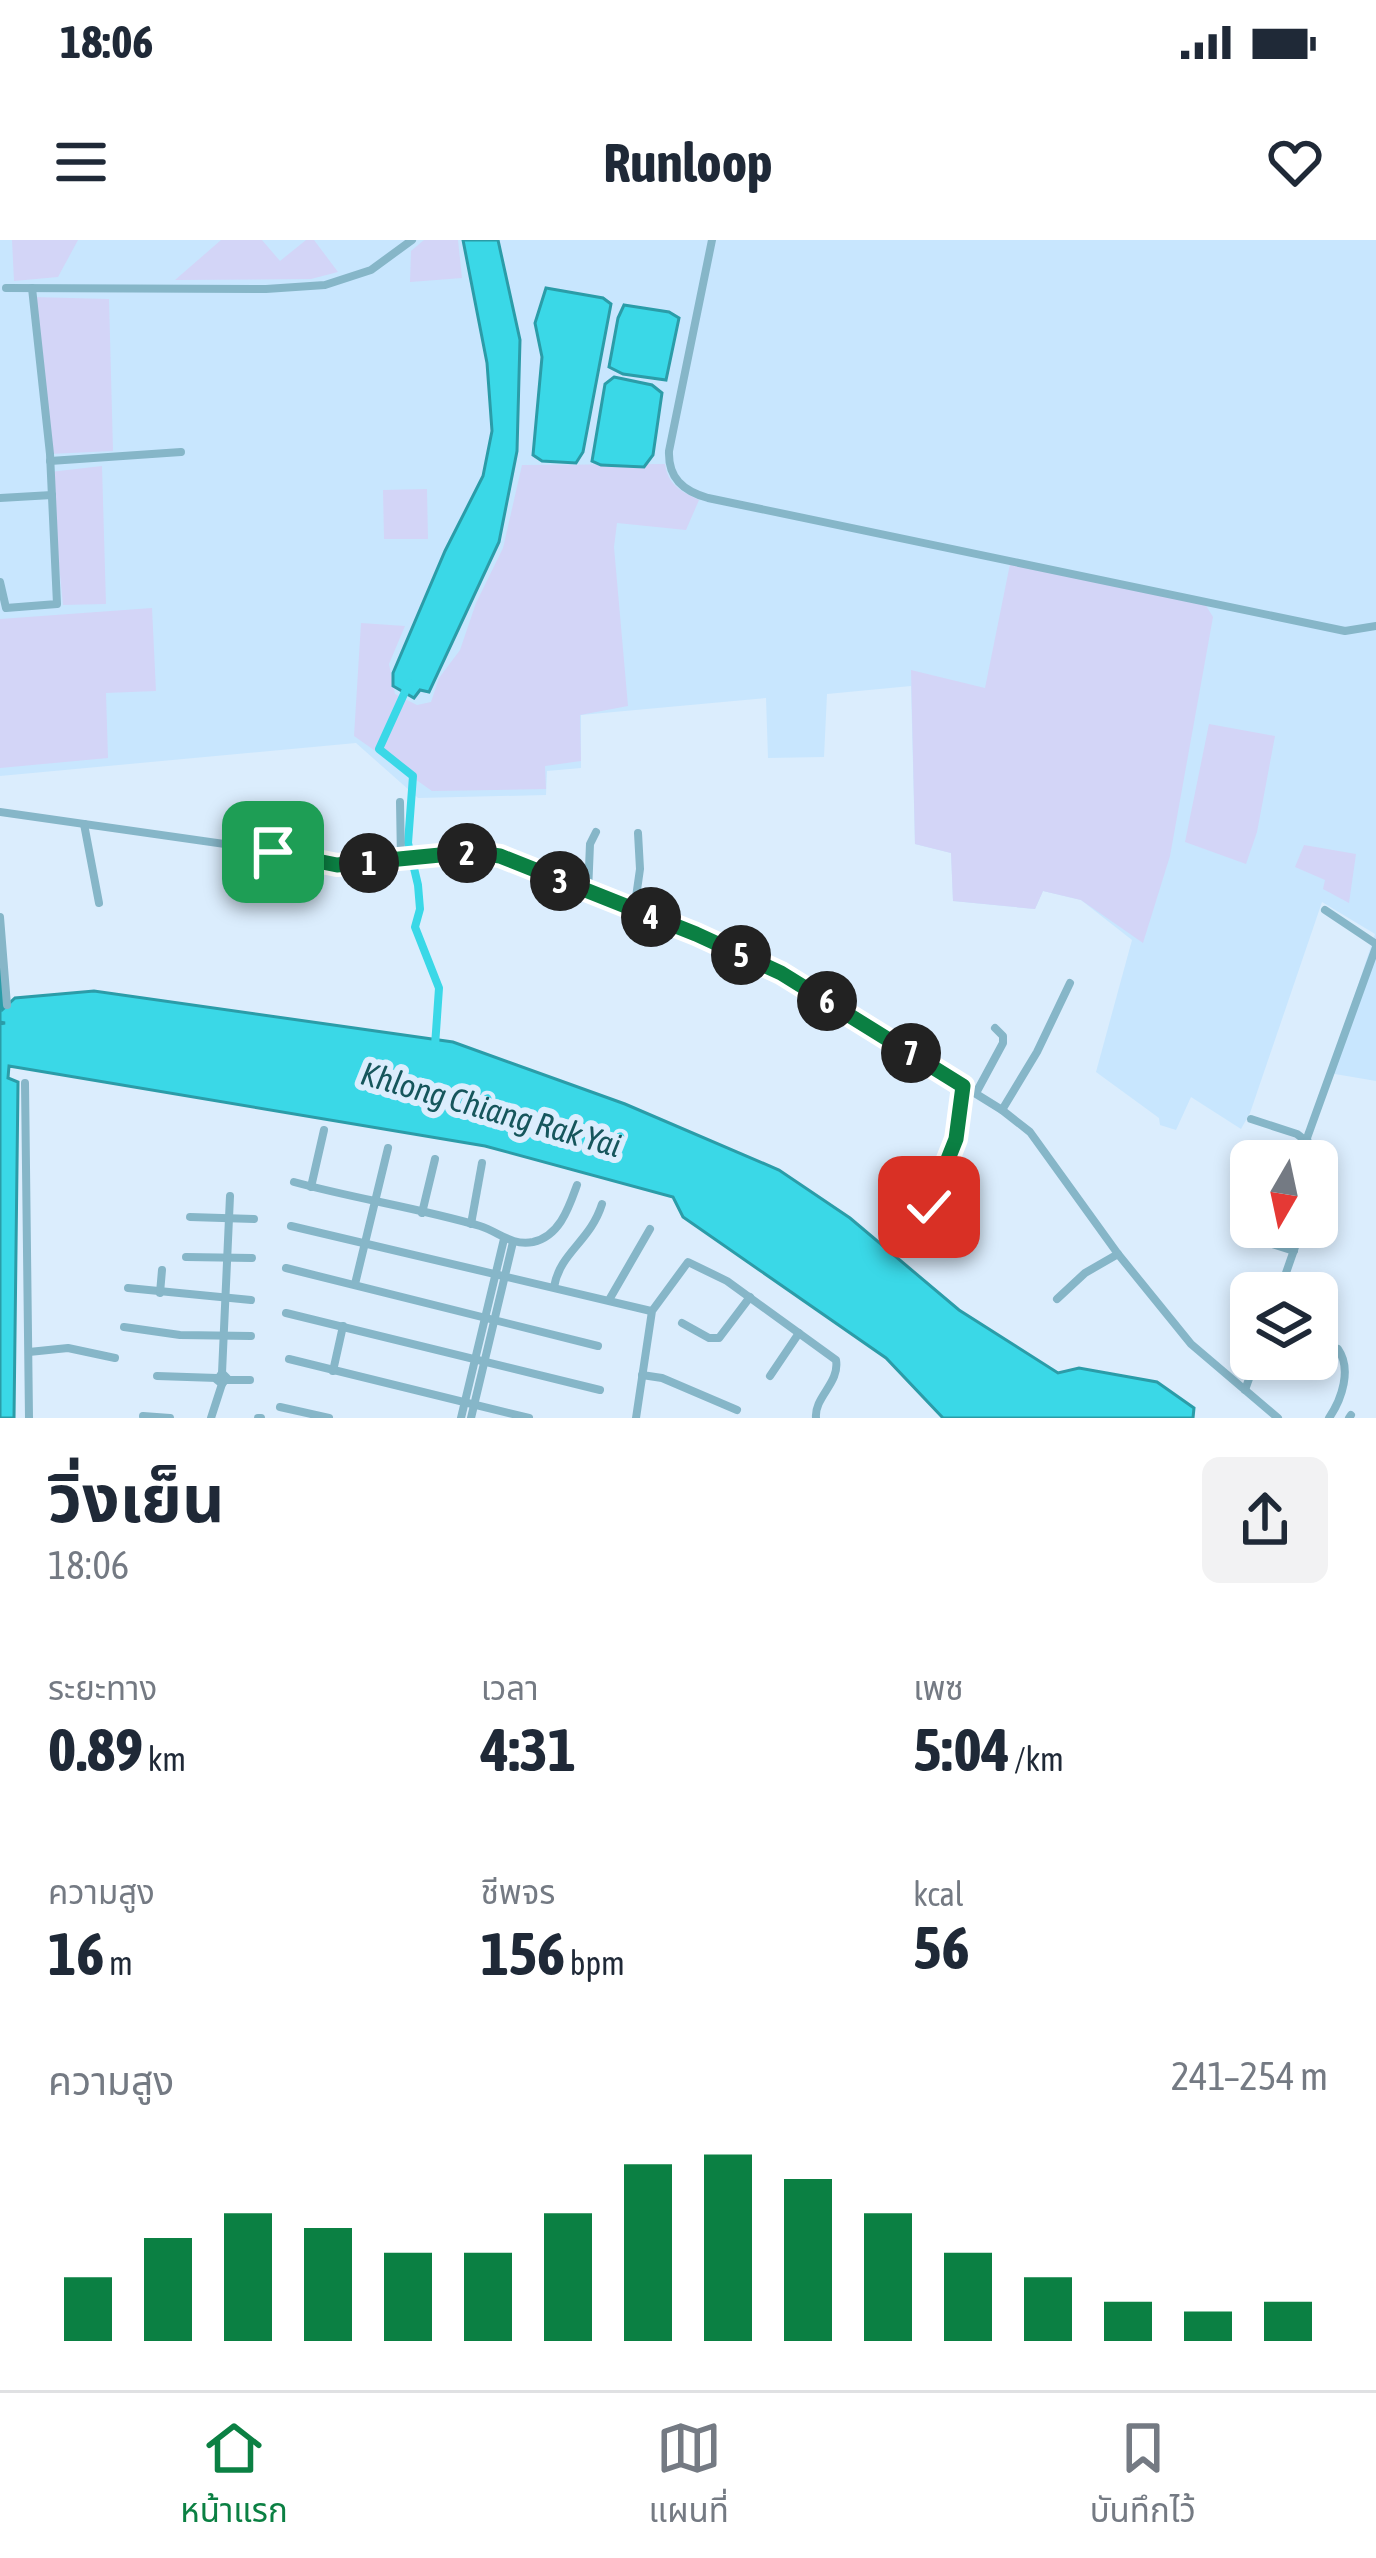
<!DOCTYPE html>
<html lang="th">
<meta charset="utf-8">
<style>
:root{--surface:#fff;--page:#f2f2f3;--text:#1f2937;--muted:#747a83;--line:#e0e1e3;--accent:#0b8043}
body{margin:0;font-family:"Asap Condensed","Noto Sans Thai",sans-serif;background:var(--page);color:var(--text);height:100vh;display:flex;flex-direction:column;font-size:45px;white-space:nowrap}
*{box-sizing:border-box;margin:0}
p{font-size:39px;color:var(--muted)}
.icon{flex:none;width:66px;height:66px;fill:none;stroke:currentColor;stroke-width:2;stroke-linecap:round;stroke-linejoin:round}
.map{position:relative;height:1178px;overflow:hidden}
.sheet{display:flex;flex-direction:column;background:var(--surface);flex:1}
.sheet>*{flex:none}
.needle{width:78px;rotate:189deg}
.fabs{position:absolute;left:1230px;top:900px;display:grid;gap:24px}
.fabs a{display:grid;place-items:center;width:108px;height:108px;border-radius:18px;background:var(--surface);box-shadow:0 6px 18px #0003;font-size:60px}
.pin{position:absolute;display:grid;place-items:center;width:102px;height:102px;color:#fff;margin:-51px;border-radius:24px;box-shadow:0 6px 18px #0006}
.km{position:absolute;width:60px;height:60px;margin:-30px;border-radius:50%;background:#222;color:#fff;font-size:33px;line-height:60px;text-align:center}
.round{display:grid;place-items:center;flex:none;width:126px;height:126px;border-radius:18px;background:var(--page)}
.overview{display:flex;align-items:center;justify-content:space-between;height:204px;padding:0 48px}
h1{font-size:66px;font-weight:700;line-height:90px}
.metrics{display:grid;grid-template-columns:repeat(3,1fr);gap:18px;height:204px;padding:12px 48px}
.metrics div{display:grid;align-content:center}
.metrics b{font-size:60px;font-weight:700}
.metrics small{font-size:33px;font-weight:400}
.metrics p{font-size:33px}
.chart{height:336px;padding:24px 48px}
.chart p{display:flex;justify-content:space-between}
.chart svg{width:100%;height:216px;margin-top:12px;stroke:var(--accent);stroke-width:6}
.status{display:flex;justify-content:space-between;align-items:center;height:84px;padding:0 60px;background:var(--surface);direction:ltr}
.status svg{height:33px;fill:currentColor}
header{display:flex;justify-content:space-between;align-items:center;height:156px;padding:0 48px;background:var(--surface);font-size:54px;font-weight:700}
.tabs{display:flex;justify-content:space-around;align-items:center;height:168px;border-top:3px solid var(--line);background:var(--surface);font-size:33px;color:var(--muted)}
.tabs a{display:grid;justify-items:center;gap:6px}
.tabs .selected{color:var(--accent)}
.map>svg:first-child{display:block}
.built{fill:#c8e6fe}
.green{fill:#d3d5f7}
.water{fill:#3ad8e7;stroke:#2b9ca8;stroke-width:3}
.lines{fill:none;stroke-linecap:round;stroke-linejoin:round}
.canal{stroke:#3ad8e7;stroke-width:8}
.minor{stroke:#86b6c8;stroke-width:8}
.route-casing{stroke:#fff;stroke-width:24}
.route{stroke:#0b8043;stroke-width:15}
.labels{text-anchor:middle;dominant-baseline:central;stroke-width:12;stroke-linejoin:round;paint-order:stroke}
.water-label{font-size:33px;font-style:italic;fill:#16565c;stroke:#dbedfd}
</style>
<div class="status"><b>18:06</b><svg viewBox="0 0 49 12"><path d="M0 12V9h3v3zM5 12V6h3v6zM10 12V3h3v9zM15 12V0h3v12zM26 1h20v11H26zM47 4h2v5h-2z"/></svg></div>
<header><svg class="icon" aria-label="menu" viewBox="0 0 24 24"><path d="M4 6h16M4 12h16M4 18h16"/></svg>Runloop<svg class="icon" aria-label="heart" viewBox="0 0 24 24"><path d="M12 20l-8-8c-3-5 5-10 8-4 3-6 11-1 8 4z"/></svg></header>
<div class="map">
<svg width="1376" height="1178" viewBox="0 0 1376 1178">
<rect width="100%" height="100%" fill="#dbedfd"/>
<polygon class="built" points="0,0 1376,0 1376,841 1329,833 1375,694 1322,662 1250,873 1241,889 1191,857 1176,890 1160,885 1159,878 1096,832 1132,700 1081,660 1043,651 1035,669 953,661 951,613 915,604 911,446 827,454 824,517 768,518 766,458 581,475 581,528 547,531 546,555 418,558 356,503 0,536"/>
<g class="green">
<polygon points="12,0 78,0 58,37 14,41"/>
<polygon points="221,0 262,0 280,21 306,0 314,0 338,32 311,39 175,40"/>
<polygon points="424,0 458,0 462,38 410,42 411,11"/>
<polygon points="33,57 109,59 113,211 50,214"/>
<path d="M665,224C668,245 681,251 699,260L686,290L617,283L614,307L628,466L580,475L581,521L545,526L546,549L432,551L354,496L361,383L405,386L389,424L395,454L417,465L431,462L439,438L460,410L476,363L503,308L522,225Z"/>
<polygon points="102,226 106,364 63,365 50,232"/>
<polygon points="427,249 428,299 384,299 383,250"/>
<polygon points="1010,324 1205,364 1213,377 1170,616 1143,703 1081,660 1043,651 1035,669 953,661 951,613 915,604 911,430 985,448"/>
<polygon points="152,368 156,451 106,453 108,518 0,528 0,379"/>
<polygon points="1209,484 1275,496 1257,592 1246,624 1185,602"/>
<polygon points="1304,605 1356,614 1349,663 1323,649 1325,640 1295,627"/>
</g>
<g class="water">
<polygon points="463,0 498,0 520,100 517,211 499,302 429,452 420,450 414,458 393,446 393,433 445,311 483,236 492,191 487,123"/>
<polygon points="546,48 603,58 611,64 583,212 576,223 542,221 533,215 542,117 535,83"/>
<polygon points="624,65 669,72 679,78 666,140 623,134 609,127 618,78"/>
<polygon points="614,137 652,145 662,153 653,215 644,227 601,225 592,221 605,144"/>
<polygon points="0,724 3,769 15,758 94,751 453,802 625,864 779,930 850,978 959,1070 1058,1133 1079,1128 1157,1142 1194,1168 1193,1178 943,1178 886,1118 683,977 673,957 485,906 9,826 8,838 18,842 14,1178 0,1178 0,784 5,783 0,782"/>
</g>
<g class="lines">
<polyline class="canal" points="409,443 379,509 413,536 408,603 418,645 420,669 415,687 439,748 435,806"/>
<g class="minor">
<path d="M712,0L669,211C668,238 683,251 708,258L1345,391L1376,386"/>
<polyline points="6,48 266,49 325,45 371,30 412,0"/>
<polyline points="50,221 181,212"/>
<polyline points="0,258 52,255"/>
<polyline points="0,342 6,368 57,364 50,214 32,48"/>
<polyline points="400,562 401,619"/>
<polyline points="0,572 294,614 320,623 349,625 486,613 743,716 785,735 873,790 1002,870 1030,892 1118,1014 1191,1104 1278,1178"/>
<polyline points="84,584 99,663"/>
<polyline points="588,652 590,604 596,592"/>
<polyline points="1325,670 1376,704"/>
<polyline points="634,671 640,629 638,593"/>
<polyline points="0,677 7,765"/>
<polyline points="25,843 29,1178"/>
<polyline points="976,853 1003,803 1003,796 995,788"/>
<polyline points="1002,870 1037,812 1070,743"/>
<polyline points="1251,879 1297,894 1306,901"/>
<path d="M294,942C356,959 419,968 480,986C499,992 511,1006 533,1002C560,996 569,967 577,945"/>
<polyline points="1317,944 1327,911 1308,903 1307,898 1376,707"/>
<polyline points="311,947 324,890"/>
<polyline points="422,973 435,919"/>
<polyline points="190,977 254,979"/>
<polyline points="471,984 482,923"/>
<polyline points="291,986 651,1071"/>
<polyline points="1272,1004 1294,1011"/>
<path d="M896,1006C948,948 949,919 963,846"/>
<polyline points="186,1017 252,1018"/>
<polyline points="286,1028 598,1106"/>
<polyline points="355,1044 388,908"/>
<path d="M554,1047C560,1012 590,1002 602,964"/>
<polyline points="128,1048 251,1060"/>
<polyline points="160,1053 162,1030"/>
<polyline points="1279,1053 1302,987"/>
<polyline points="1057,1059 1085,1033 1118,1014"/>
<polyline points="609,1060 650,989"/>
<polyline points="286,1073 600,1150"/>
<polyline points="682,1083 709,1098 719,1098 750,1057"/>
<polyline points="124,1087 180,1095 251,1096"/>
<polyline points="29,1112 68,1108 115,1118"/>
<polyline points="289,1119 529,1178"/>
<polyline points="333,1131 343,1086"/>
<polyline points="222,1133 230,956"/>
<polygon points="222,1133 227,1138 222,1144 217,1140"/>
<polyline points="642,1135 662,1138 737,1170"/>
<polyline points="157,1136 217,1138"/>
<polyline points="770,1136 799,1093"/>
<polyline points="227,1140 250,1140"/>
<polyline points="1245,1150 1256,1119"/>
<polyline points="280,1167 329,1178"/>
<polyline points="143,1176 170,1178"/>
<polyline points="211,1178 222,1144"/>
<polyline points="258,1178 261,1178"/>
<polyline points="461,1178 504,999"/>
<polyline points="471,1178 513,1002"/>
<path d="M636,1178L652,1071L688,1022L727,1041L836,1120C840,1143 814,1157 816,1178"/>
<path d="M1329,1178C1342,1159 1352,1129 1338,1109"/>
<polyline points="1349,1178 1351,1175"/>
</g>
</g>
<g class="lines">
<g class="route-casing">
<polyline id="route" points="273,612 337,625 471,612 500,616 696,694 781,733 963,846 956,899 929,967"/>
</g>
<use href="#route" class="route"/>
</g>
<g class="labels">
<g class="water-label">
<text transform="translate(491 869) rotate(16)">Khlong Chiang Rak Yai</text>
</g>
</g>
</svg>
<div class="fabs">
<a><svg class="needle" viewBox="-14 -14 28 28"><path d="M0-13l5 13h-10z" fill="#e53935"/><path d="M0 13l5-13h-10z" fill="#747a83"/></svg></a>
<a><svg class="icon" aria-label="layers" viewBox="0 0 24 24"><path d="M12 4l9 5-9 5-9-5zM3 14l9 5 9-5"/></svg></a>
</div>
<div class="pin" style="left:273px;top:612px;background:#1e9e55"><svg class="icon" aria-label="arrive" viewBox="0 0 24 24"><path d="M6 21V4h12l-3 4 3 4H6"/></svg></div>
<div class="pin" style="left:929px;top:967px;background:#d93025"><svg class="icon" aria-label="check" viewBox="0 0 24 24"><path d="M5 12l5 5 9-10"/></svg></div>
<b class="km" style="left:369px;top:623px">1</b>
<b class="km" style="left:467px;top:613px">2</b>
<b class="km" style="left:560px;top:641px">3</b>
<b class="km" style="left:651px;top:677px">4</b>
<b class="km" style="left:741px;top:715px">5</b>
<b class="km" style="left:827px;top:761px">6</b>
<b class="km" style="left:911px;top:813px">7</b>
</div>
<section class="sheet">
<div class="overview"><div><h1>วิ่งเย็น</h1><p>18:06</p></div><a class="round"><svg class="icon" aria-label="share" viewBox="0 0 24 24"><path d="M12 15V3M7 8l5-5 5 5M5 13v7h14v-7"/></svg></a></div>
<div class="metrics">
<div><p>ระยะทาง</p><b>0.89<small> km</small></b></div>
<div><p>เวลา</p><b>4:31</b></div>
<div><p>เพซ</p><b>5:04<small> /km</small></b></div>
</div>
<div class="metrics">
<div><p>ความสูง</p><b>16<small> m</small></b></div>
<div><p>ชีพจร</p><b>156<small> bpm</small></b></div>
<div><p>kcal</p><b>56</b></div>
</div>
<div class="chart"><p><span>ความสูง</span>241–254 m</p>
<svg viewBox="0 0 160 44" preserveAspectRatio="none"><path d="M5 44V31M15 44V23M25 44V18M35 44V21M45 44V26M55 44V26M65 44V18M75 44V8M85 44V6M95 44V11M105 44V18M115 44V26M125 44V31M135 44V36M145 44V38M155 44V36"/></svg>
</div>
</section>
<nav class="tabs">
<a class="selected"><svg class="icon" aria-label="home" viewBox="0 0 24 24"><path d="M3 11l9-7 9 7M6 9v11h12V9"/></svg>หน้าแรก</a>
<a><svg class="icon" aria-label="map" viewBox="0 0 24 24"><path d="M3 6l6-2 6 2 6-2v14l-6 2-6-2-6 2zM9 4v14M15 6v14"/></svg>แผนที่</a>
<a><svg class="icon" aria-label="saved" viewBox="0 0 24 24"><path d="M7 4h10v16l-5-4-5 4z"/></svg>บันทึกไว้</a>
</nav>
